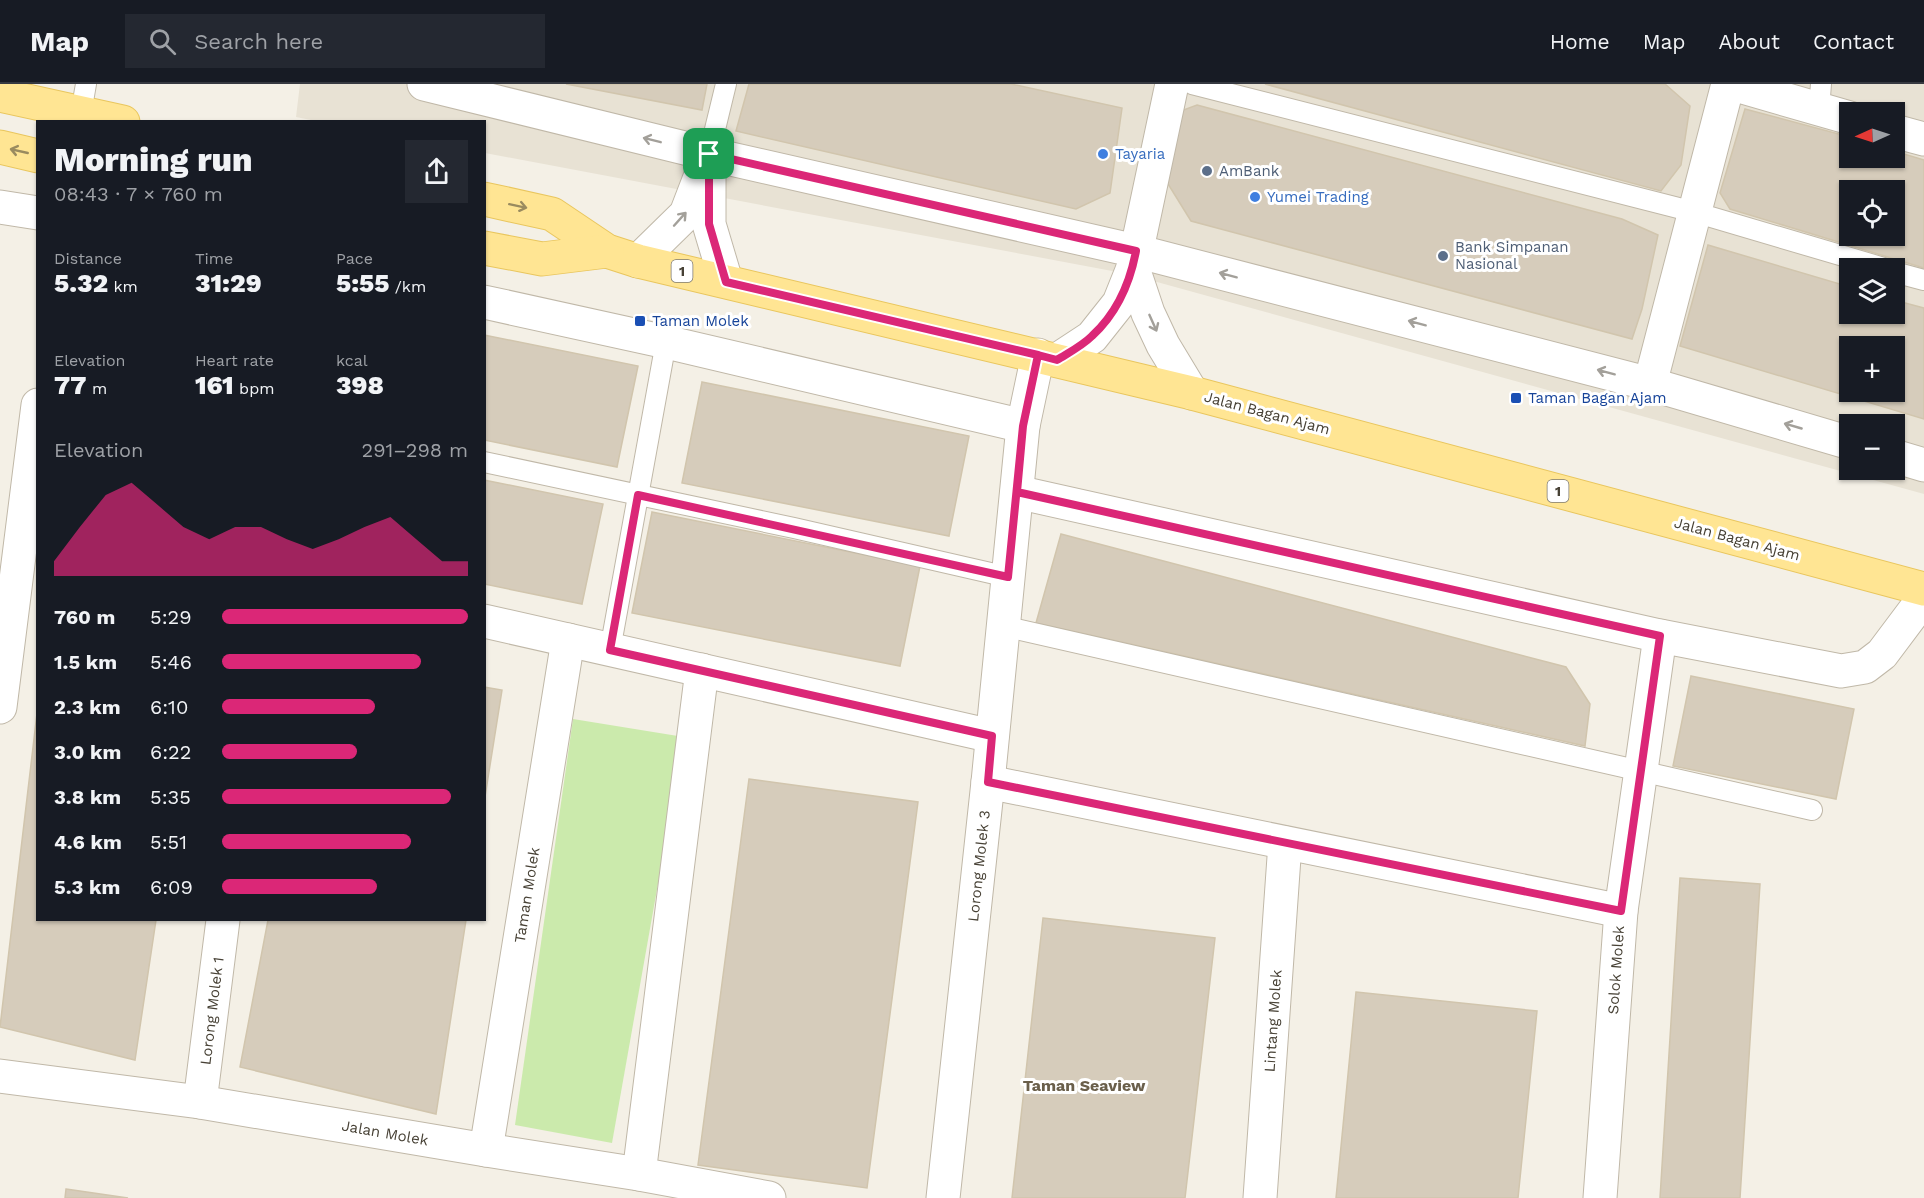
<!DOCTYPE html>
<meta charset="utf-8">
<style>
:root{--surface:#171b24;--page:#242831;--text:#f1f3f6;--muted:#9ea1a6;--line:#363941;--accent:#db2777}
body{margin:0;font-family:"Work Sans",sans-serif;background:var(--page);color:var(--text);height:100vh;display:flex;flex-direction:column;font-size:22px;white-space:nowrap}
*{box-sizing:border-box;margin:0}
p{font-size:20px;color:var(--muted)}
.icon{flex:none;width:33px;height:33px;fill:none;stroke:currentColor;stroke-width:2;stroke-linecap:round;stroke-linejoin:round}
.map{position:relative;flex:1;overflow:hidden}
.drawer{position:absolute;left:36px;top:36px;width:450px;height:801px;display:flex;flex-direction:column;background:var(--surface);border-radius:0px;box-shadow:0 2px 4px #0004}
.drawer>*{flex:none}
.needle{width:39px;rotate:267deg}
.controls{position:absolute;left:1839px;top:18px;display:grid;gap:12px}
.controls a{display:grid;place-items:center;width:66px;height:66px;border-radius:0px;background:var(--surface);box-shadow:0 2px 4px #0004;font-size:30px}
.pin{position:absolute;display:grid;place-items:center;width:51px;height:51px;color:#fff;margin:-26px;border-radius:12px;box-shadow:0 3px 9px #0006}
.round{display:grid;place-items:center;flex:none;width:63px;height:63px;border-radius:0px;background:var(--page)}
.headline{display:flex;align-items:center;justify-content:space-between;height:102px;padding:0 18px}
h1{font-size:33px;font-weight:800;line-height:45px}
.stats{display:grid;grid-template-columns:repeat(3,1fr);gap:9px;height:102px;padding:6px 18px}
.stats div{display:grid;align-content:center}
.stats b{font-size:26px;font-weight:800}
.stats small{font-size:16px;font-weight:400}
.stats p{font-size:16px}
.chart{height:168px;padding:12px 18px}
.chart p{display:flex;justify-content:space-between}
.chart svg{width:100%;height:108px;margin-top:6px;fill:var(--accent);opacity:.7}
ul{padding:0 18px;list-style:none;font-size:20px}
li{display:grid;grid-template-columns:96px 72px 1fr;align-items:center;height:45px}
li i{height:15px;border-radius:8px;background:var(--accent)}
header{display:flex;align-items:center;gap:36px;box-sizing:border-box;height:84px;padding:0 30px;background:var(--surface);border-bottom:2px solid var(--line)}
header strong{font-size:28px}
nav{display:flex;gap:33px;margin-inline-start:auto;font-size:21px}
.search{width:420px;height:54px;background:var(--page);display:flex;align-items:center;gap:15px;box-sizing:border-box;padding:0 21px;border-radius:0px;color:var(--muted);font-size:22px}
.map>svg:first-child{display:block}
.residential{fill:#e8e2d4;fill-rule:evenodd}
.green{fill:#cbeaac}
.building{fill:#d6ccbb;stroke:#d1c5ad;stroke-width:1.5;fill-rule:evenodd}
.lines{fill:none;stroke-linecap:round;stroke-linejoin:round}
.lane-casing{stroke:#c0b8a8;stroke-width:22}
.street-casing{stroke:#c0b8a8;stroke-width:35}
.primary-casing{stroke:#e9c65e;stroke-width:35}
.lane{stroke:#fff;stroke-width:20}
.street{stroke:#fff;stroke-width:33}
.primary{stroke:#ffe593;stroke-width:33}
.oneway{stroke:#a3a09a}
.oneway2{stroke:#9a8b5f}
.route-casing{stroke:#fff;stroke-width:12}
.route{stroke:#db2777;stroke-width:8}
.shop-dot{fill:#3f7fe0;stroke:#fff;stroke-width:2}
.service-dot{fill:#5c6f8a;stroke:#fff;stroke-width:2}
.transit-dot{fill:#1a4fb4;stroke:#fff;stroke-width:2}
.labels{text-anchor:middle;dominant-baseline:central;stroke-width:6;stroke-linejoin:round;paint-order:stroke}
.shield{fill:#fff;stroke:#7e7a72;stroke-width:1.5}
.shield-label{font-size:14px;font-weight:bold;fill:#474135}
.shop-label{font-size:15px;fill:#366cbe;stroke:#fff;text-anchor:start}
.service-label{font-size:15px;fill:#4e5e75;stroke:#fff;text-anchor:start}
.transit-label{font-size:15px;fill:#164399;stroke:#fff;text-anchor:start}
.street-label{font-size:15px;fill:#474135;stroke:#fff}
.neighbourhood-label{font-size:16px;font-weight:bold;fill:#6a5f4b;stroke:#fff}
</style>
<header>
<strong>Map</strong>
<div class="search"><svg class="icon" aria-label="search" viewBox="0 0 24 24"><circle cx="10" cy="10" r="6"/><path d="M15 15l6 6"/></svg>Search here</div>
<nav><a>Home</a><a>Map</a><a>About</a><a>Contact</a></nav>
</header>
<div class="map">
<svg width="1924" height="1114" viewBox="0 0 1924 1114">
<rect width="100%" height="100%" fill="#f4f0e6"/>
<path class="residential" d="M300,0H1924V410L1128,190L485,69L484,38H321L296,33ZM1850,28H1894V74H1850ZM1850,106H1894V152H1850ZM1850,184H1894V230H1850ZM1850,262H1894V308H1850ZM1850,340H1894V386H1850Z"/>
<polygon class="green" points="573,635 684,653 612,1059 515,1041"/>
<g class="building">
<polygon points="566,0 707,0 702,26"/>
<polygon points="749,0 1011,0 1122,24 1110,109 1076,125 736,47"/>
<polygon points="1265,0 1665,0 1690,22 1681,81 1661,107"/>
<polygon points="1197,21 1622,135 1658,151 1642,225 1632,255 1191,137 1165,95 1178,28"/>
<path d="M1745,25L1850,53V74H1894V67L1924,76V184L1730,125L1720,109ZM1850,106H1894V152H1850Z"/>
<path d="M1708,161L1850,203V230H1894V216L1924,224V335L1680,262ZM1850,262H1894V308H1850Z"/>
<polygon points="484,251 638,282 617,383 484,356"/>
<polygon points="702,298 969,352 949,452 682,399"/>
<polygon points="484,396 603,420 582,520 484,500"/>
<polygon points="652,428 920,482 900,582 632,529"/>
<polygon points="1061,450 1566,583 1590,620 1585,662 1036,539"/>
<polygon points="1691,592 1854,625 1836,715 1673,682"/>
<polygon points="484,603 502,606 484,719"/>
<polygon points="38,621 38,836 156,836 135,976 0,943"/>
<polygon points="749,695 918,718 867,1104 698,1081"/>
<polygon points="1680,794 1760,800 1740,1114 1660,1114"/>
<polygon points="1043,834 1215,854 1185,1114 1012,1114"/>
<polygon points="268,836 466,836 436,1030 240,983"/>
<polygon points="1356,908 1537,927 1518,1114 1336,1114"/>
<polygon points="66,1105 128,1114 65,1114"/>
</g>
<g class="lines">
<g class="lane-casing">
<g id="lane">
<polyline points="1192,0 1694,128 1884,184"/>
<polyline points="1819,25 1821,0"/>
<polyline points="81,29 86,0"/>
<polyline points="709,70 726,0"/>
<polyline points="1894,188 1924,196"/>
<polyline points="484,378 794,444 1008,493"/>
<polyline points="1003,542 1812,726"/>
<polyline points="610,566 666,258"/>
</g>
</g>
<g class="street-casing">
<g id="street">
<polyline points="424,0 709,70 1136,167 1650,300 1850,359"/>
<polyline points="1732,0 1850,34"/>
<polyline points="1894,47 1924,55"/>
<polyline points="709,90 709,140 726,197"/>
<polyline points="0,123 38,129"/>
<polyline points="638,177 686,130 709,70"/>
<polyline points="1133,184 1148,229 1163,261 1192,309"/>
<polyline points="484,218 666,258 1023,342"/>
<polyline points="1057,276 1092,253 1119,219 1133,184 1172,0"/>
<polyline points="1650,300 1728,0"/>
<polyline points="1894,372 1924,381"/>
<polyline points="1017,408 1660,552 1841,587 1865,583 1882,570 1924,514"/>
<polyline points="484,537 992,652"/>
<polyline points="0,623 38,321"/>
<polyline points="988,698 1621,827"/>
<polyline points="0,992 200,1018 486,1066 639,1090 769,1114"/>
<polyline points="200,1018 223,836"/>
<polyline points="486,1066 568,556"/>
<polyline points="639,1090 702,586"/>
<polyline points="943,1114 988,698 1023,342 1038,271"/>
<polyline points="1260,1114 1285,759"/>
<polyline points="1600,1114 1621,827 1660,552"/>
</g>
</g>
<g class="primary-casing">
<g id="primary">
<polyline points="0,11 123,38"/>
<polyline points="0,63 38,72"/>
<polyline points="484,115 552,130 607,167 638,177 1192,309 1924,505"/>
<polyline points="484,164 542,175 607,167"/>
</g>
</g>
<use href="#lane" class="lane"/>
<use href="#street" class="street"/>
<use href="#primary" class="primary"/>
</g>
<defs><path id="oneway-shaft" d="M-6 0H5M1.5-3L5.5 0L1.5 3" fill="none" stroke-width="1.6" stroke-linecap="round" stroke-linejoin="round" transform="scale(1.5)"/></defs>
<g class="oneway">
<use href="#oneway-shaft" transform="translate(652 56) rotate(-166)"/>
<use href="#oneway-shaft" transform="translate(680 135) rotate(-48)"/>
<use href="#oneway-shaft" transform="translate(1228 191) rotate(-165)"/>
<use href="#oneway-shaft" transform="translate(1153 239) rotate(66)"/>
<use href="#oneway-shaft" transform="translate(1417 239) rotate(-165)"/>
<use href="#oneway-shaft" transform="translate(1606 288) rotate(-165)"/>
<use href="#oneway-shaft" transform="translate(1793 342) rotate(-164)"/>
</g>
<g class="oneway2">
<use href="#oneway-shaft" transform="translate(19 67) rotate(-167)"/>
<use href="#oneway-shaft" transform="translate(518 122) rotate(12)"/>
</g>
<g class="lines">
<g class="route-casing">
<path id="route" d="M709,70V140L726,198L1038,271L1023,342L1008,493L638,411L610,566L992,652L988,698L1621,827L1660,552L1017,408L1023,342L1038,271L1057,276C1068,269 1082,262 1092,252C1116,230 1130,199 1136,167L709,70"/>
</g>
<use href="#route" class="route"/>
</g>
<g class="shop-dot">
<circle cx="1103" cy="70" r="6"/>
<circle cx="1255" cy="113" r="6"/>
</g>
<g class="service-dot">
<circle cx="1207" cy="87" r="6"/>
<circle cx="1443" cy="172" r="6"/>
</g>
<g class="transit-dot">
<rect x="634" y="231" width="12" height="12" rx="3"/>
<rect x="1510" y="308" width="12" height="12" rx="3"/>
</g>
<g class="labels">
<g class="shield">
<rect x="671.5" y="176" width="21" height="22" rx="4.5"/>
<rect x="1547.5" y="396" width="21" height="22" rx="4.5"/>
</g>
<g class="shield-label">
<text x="682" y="187">1</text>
<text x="1558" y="407">1</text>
</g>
<g class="shop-label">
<text x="1115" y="70">Tayaria</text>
<text x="1267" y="113">Yumei Trading</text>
</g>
<g class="service-label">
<text x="1219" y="87">AmBank</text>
<text x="1455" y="163">Bank Simpanan<tspan x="1455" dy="17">Nasional</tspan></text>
</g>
<g class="transit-label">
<text x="652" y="237">Taman Molek</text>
<text x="1528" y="314">Taman Bagan Ajam</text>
</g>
<g class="street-label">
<text transform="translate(1267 329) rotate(15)">Jalan Bagan Ajam</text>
<text transform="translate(1737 455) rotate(15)">Jalan Bagan Ajam</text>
<text transform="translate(979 782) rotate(-84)">Lorong Molek 3</text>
<text transform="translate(527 811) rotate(-81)">Taman Molek</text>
<text transform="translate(1616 886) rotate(-86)">Solok Molek</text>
<text transform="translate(212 927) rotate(-83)">Lorong Molek 1</text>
<text transform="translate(1273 937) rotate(-86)">Lintang Molek</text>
<text transform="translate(385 1049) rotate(10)">Jalan Molek</text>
</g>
<g class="neighbourhood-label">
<text x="1084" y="1001">Taman Seaview</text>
</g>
</g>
</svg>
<div class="controls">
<a><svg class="needle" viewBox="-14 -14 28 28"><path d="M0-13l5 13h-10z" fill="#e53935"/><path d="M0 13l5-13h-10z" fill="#9ea1a6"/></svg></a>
<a><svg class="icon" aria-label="locate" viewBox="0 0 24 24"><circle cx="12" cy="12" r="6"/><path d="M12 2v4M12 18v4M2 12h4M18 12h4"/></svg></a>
<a><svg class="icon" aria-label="layers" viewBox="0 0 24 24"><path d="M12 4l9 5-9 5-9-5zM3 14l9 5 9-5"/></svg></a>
<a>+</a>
<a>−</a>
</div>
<div class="pin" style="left:709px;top:70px;background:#1e9e55"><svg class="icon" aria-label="arrive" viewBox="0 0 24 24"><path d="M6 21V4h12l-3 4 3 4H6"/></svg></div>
<section class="drawer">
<div class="headline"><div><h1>Morning run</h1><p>08:43 · 7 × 760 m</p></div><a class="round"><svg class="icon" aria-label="share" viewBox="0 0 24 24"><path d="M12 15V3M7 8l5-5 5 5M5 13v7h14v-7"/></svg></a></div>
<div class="stats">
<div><p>Distance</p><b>5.32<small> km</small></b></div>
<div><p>Time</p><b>31:29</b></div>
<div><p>Pace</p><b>5:55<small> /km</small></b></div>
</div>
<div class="stats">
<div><p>Elevation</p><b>77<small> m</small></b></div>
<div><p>Heart rate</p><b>161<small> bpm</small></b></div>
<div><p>kcal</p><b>398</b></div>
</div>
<div class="chart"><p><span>Elevation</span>291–298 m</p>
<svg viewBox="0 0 160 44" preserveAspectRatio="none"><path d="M0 44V38L10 24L20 11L30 6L40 15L50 24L60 29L70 24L80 24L90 29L100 33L110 29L120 24L130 20L140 29L150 38L160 38V44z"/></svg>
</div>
<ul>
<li><b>760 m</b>5:29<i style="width:100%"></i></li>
<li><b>1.5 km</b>5:46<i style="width:81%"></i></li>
<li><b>2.3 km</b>6:10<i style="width:62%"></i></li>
<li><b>3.0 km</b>6:22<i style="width:55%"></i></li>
<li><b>3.8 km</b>5:35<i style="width:93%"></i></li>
<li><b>4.6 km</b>5:51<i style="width:77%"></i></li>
<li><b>5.3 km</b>6:09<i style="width:63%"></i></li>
</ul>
</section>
</div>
